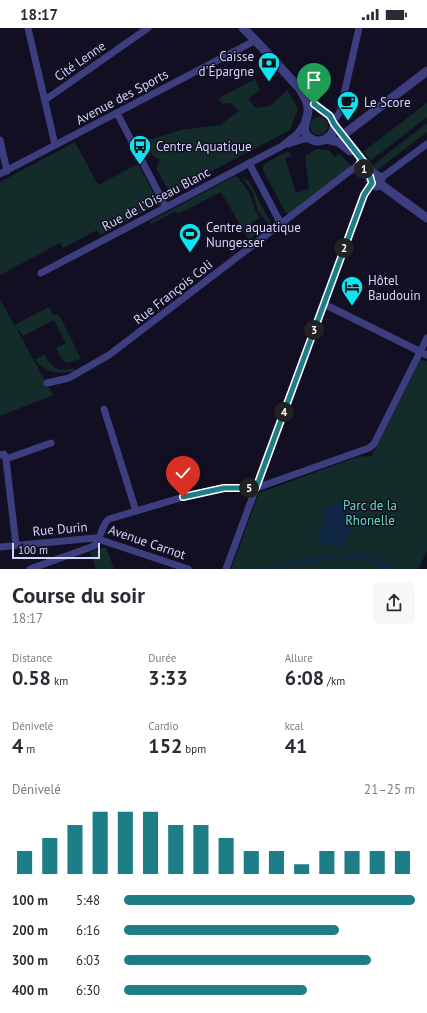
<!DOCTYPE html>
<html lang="fr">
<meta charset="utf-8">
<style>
:root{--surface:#fff;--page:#f7f7f7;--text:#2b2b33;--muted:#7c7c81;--accent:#1e7e88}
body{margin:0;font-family:"PT Sans",sans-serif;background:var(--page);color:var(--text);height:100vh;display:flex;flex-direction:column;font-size:15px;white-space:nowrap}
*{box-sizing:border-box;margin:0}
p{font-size:13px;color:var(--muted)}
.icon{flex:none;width:22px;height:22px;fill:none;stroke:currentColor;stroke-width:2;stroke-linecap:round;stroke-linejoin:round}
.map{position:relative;height:541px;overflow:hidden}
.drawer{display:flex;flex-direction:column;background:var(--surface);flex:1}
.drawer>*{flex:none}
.scale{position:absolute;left:12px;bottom:10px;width:88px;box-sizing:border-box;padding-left:4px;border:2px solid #d6d4fd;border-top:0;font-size:11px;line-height:14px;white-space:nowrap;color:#d6d4fd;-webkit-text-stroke:3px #120f23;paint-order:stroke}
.pin{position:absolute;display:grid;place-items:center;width:34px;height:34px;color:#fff;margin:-41px -17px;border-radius:50% 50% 50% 0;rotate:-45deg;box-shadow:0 0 4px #0007}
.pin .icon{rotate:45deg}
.km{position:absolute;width:20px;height:20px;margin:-10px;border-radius:50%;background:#222;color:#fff;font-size:11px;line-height:20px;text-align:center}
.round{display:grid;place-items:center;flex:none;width:42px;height:42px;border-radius:6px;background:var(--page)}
.summary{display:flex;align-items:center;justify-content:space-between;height:68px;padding:0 12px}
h1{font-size:22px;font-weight:700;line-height:30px}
.metrics{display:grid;grid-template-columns:repeat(3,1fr);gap:6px;height:68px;padding:4px 12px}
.metrics div{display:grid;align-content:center}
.metrics b{font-size:20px;font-weight:700}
.metrics small{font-size:11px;font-weight:400}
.metrics p{font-size:11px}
.chart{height:112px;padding:8px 12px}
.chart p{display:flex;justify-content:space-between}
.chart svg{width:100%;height:72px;margin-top:4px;stroke:var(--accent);stroke-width:6}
ul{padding:0 12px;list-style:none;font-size:13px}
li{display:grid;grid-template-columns:64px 48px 1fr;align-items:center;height:30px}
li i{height:10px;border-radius:5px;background:var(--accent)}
.status{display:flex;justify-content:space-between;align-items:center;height:28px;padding:0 20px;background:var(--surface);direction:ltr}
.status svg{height:11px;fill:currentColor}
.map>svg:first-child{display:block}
.green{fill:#132c2a}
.water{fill:#112746}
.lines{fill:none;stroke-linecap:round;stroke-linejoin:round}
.minor{stroke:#3d3e7f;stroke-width:7}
.tertiary{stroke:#3d3e7f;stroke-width:9}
.route-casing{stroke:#fff;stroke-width:8}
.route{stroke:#1e7e88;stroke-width:5}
.labels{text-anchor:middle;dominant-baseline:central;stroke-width:3;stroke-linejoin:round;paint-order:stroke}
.poi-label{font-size:13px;fill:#d6d4fd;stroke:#120f23;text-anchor:start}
.street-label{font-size:13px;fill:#d6d4fd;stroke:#120f23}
.park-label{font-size:13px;fill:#63d9b5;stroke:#120f23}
</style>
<div class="status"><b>18:17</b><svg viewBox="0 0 49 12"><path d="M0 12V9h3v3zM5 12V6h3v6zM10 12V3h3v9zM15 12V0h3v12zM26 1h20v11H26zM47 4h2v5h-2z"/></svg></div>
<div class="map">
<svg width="427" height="541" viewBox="0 0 427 541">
<rect width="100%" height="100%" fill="#120f23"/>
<g class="green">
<polygon points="255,51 260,62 248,71 256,80 270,78 287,62 298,81 290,102 170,165 156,140 160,132 152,127 145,113 181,102 220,97 239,83 231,75 222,76 219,70"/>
<polygon points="427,75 427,89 370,133 364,123"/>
<circle cx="319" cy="98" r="9"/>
<polygon points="427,95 427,104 377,142 373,137"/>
<polygon points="75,114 98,157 138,136 157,172 154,178 100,207 97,202 63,220 60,215 0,247 0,154"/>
<polygon points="317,121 329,122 334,129 339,126 352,138 289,186 286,185 263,142 264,136 288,123 291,128 285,130 296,165 309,161 305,128"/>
<polygon points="235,148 238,149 249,164 256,184 260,190 251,195 256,206 249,212 221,164 180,185 174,184 151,196 150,193"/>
<polygon points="242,150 249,153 271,196 269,197 258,183 252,163"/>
<polygon points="0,271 53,367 0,388"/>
<polygon points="49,279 53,287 58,286 61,291 80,329 80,331 66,335 62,331 56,320 66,315 54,292 23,308 19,302 17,303 14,297"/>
<path d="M44,327C54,341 57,344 74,340L75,343C59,347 46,345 35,332Z"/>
<polygon points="420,332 427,333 427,523 418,541 231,541 259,465 357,429 372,428"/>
<polygon points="106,519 114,541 96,541 90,524"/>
</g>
<g class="water">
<path d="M346,473C364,480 355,488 351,501C348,509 346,514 342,521L335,516L323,517L319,512L317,505L326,497L322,481Z"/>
<path d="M361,525L391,538L390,541C378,541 367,529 355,529C320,529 286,541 251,541L314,529Z"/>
</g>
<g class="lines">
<g class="minor">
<polyline points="28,0 55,117"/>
<polyline points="45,72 148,0"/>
<polyline points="117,85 166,179"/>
<polyline points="333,94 340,84 359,0"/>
<polyline points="0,112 7,143"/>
<polyline points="288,116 304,111 311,111"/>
<polyline points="249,135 281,196"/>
<polyline points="0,146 256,12"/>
<polyline points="381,150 427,116"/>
<polyline points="41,245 282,118 297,106 304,96"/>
<polyline points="324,276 427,327"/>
<polyline points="47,355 69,350 109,327 363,133"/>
<polyline points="104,381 136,483"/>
<polyline points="0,427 4,426 6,431 51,415"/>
<polyline points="6,431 16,517"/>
<polyline points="0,519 95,510 188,541"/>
<path d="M30,541L94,518C101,511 101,497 109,491L187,468L224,460L259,459L369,420L374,416L427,310"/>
<polyline points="226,541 364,167 372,155"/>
</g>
<g class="tertiary">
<path d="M243,0C269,25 291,53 317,78C322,83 329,85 333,92C338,104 327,114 315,113C295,104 310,92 308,79C307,71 302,64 298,58"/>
<polyline points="339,103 373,145 381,150 380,156"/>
<polyline points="343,107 427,43"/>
<polyline points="326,111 339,114 350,123"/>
<polyline points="366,143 373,157 377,158 380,156"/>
<polyline points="380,156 427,190"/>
</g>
</g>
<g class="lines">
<g class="route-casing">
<polyline id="route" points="183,469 224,460 256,460 364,167 372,155 370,148 360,135 363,133 334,96 330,88 314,76"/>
</g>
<use href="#route" class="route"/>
</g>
<defs>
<g id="bank-pin" transform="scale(1.15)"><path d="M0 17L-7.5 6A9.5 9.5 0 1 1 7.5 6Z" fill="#0de4ef" stroke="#120f23"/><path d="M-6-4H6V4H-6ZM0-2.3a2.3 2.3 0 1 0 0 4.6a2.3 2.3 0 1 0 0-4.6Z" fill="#111"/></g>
<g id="cafe-pin" transform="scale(1.15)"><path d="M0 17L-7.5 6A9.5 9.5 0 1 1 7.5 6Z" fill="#0de4ef" stroke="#120f23"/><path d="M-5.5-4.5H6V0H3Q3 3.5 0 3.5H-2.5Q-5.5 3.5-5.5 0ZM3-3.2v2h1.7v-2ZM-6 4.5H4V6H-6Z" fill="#111"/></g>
<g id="bus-pin" transform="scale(1.15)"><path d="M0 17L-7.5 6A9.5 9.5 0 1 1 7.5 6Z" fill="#0de4ef" stroke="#120f23"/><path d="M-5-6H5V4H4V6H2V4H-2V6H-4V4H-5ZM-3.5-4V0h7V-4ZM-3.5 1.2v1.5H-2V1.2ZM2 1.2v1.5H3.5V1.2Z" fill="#111"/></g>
<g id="stadium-pin" transform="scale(1.15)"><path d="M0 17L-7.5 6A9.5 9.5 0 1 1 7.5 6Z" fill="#0de4ef" stroke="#120f23"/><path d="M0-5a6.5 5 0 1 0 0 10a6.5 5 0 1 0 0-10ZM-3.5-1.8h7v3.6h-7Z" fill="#111"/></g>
<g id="hotel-pin" transform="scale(1.15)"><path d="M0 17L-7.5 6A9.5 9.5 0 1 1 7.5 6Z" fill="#0de4ef" stroke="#120f23"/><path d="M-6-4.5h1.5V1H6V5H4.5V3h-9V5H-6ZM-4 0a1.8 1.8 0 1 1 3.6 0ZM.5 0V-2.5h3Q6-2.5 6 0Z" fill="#111"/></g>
</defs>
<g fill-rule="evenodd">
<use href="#bank-pin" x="269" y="35"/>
<use href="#cafe-pin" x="348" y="74"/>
<use href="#bus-pin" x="140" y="118"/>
<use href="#stadium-pin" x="190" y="206"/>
<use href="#hotel-pin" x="352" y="259"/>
</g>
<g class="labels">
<g class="poi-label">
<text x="254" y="28" text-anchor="end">Caisse<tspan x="254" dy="15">d'Épargne</tspan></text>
<text x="364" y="74">Le Score</text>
<text x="156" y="118">Centre Aquatique</text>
<text x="206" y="199">Centre aquatique<tspan x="206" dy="15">Nungesser</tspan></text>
<text x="368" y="252">Hôtel<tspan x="368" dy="15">Baudouin</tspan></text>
</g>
<g class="street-label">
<text transform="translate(80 33) rotate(-35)">Cité Lenne</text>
<text transform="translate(122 69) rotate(-28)">Avenue des Sports</text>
<text transform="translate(156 171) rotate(-28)">Rue de l'Oiseau Blanc</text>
<text transform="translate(173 264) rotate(-38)">Rue François Coli</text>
<text transform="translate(60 501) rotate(-5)">Rue Durin</text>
<text transform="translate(147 514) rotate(19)">Avenue Carnot</text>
</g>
<g class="park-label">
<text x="370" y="477">Parc de la<tspan x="370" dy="15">Rhonelle</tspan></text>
</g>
</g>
</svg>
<div class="scale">100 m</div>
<div class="pin" style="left:314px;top:76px;background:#1e9e55"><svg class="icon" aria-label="arrive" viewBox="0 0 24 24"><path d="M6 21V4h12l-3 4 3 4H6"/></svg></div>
<div class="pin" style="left:183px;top:469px;background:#d93025"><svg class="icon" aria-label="check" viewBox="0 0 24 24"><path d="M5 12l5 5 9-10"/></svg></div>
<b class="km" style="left:364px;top:141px">1</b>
<b class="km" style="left:344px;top:220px">2</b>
<b class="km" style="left:314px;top:302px">3</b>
<b class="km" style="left:284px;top:384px">4</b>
<b class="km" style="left:249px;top:460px">5</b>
</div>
<section class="drawer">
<div class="summary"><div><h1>Course du soir</h1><p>18:17</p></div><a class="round"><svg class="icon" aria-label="share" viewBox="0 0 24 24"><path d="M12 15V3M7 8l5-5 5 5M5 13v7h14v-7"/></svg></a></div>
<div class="metrics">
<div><p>Distance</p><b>0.58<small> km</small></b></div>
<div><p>Durée</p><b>3:33</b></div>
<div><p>Allure</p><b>6:08<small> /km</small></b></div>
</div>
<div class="metrics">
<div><p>Dénivelé</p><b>4<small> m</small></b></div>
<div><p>Cardio</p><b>152<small> bpm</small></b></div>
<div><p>kcal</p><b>41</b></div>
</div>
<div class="chart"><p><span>Dénivelé</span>21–25 m</p>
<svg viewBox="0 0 160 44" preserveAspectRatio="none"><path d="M5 44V30M15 44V22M25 44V14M35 44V6M45 44V6M55 44V6M65 44V14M75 44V14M85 44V22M95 44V30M105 44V30M115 44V38M125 44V30M135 44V30M145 44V30M155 44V30"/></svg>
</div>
<ul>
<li><b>100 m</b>5:48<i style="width:100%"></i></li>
<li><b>200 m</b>6:16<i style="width:74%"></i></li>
<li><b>300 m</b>6:03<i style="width:85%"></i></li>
<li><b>400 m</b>6:30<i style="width:63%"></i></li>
</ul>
</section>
